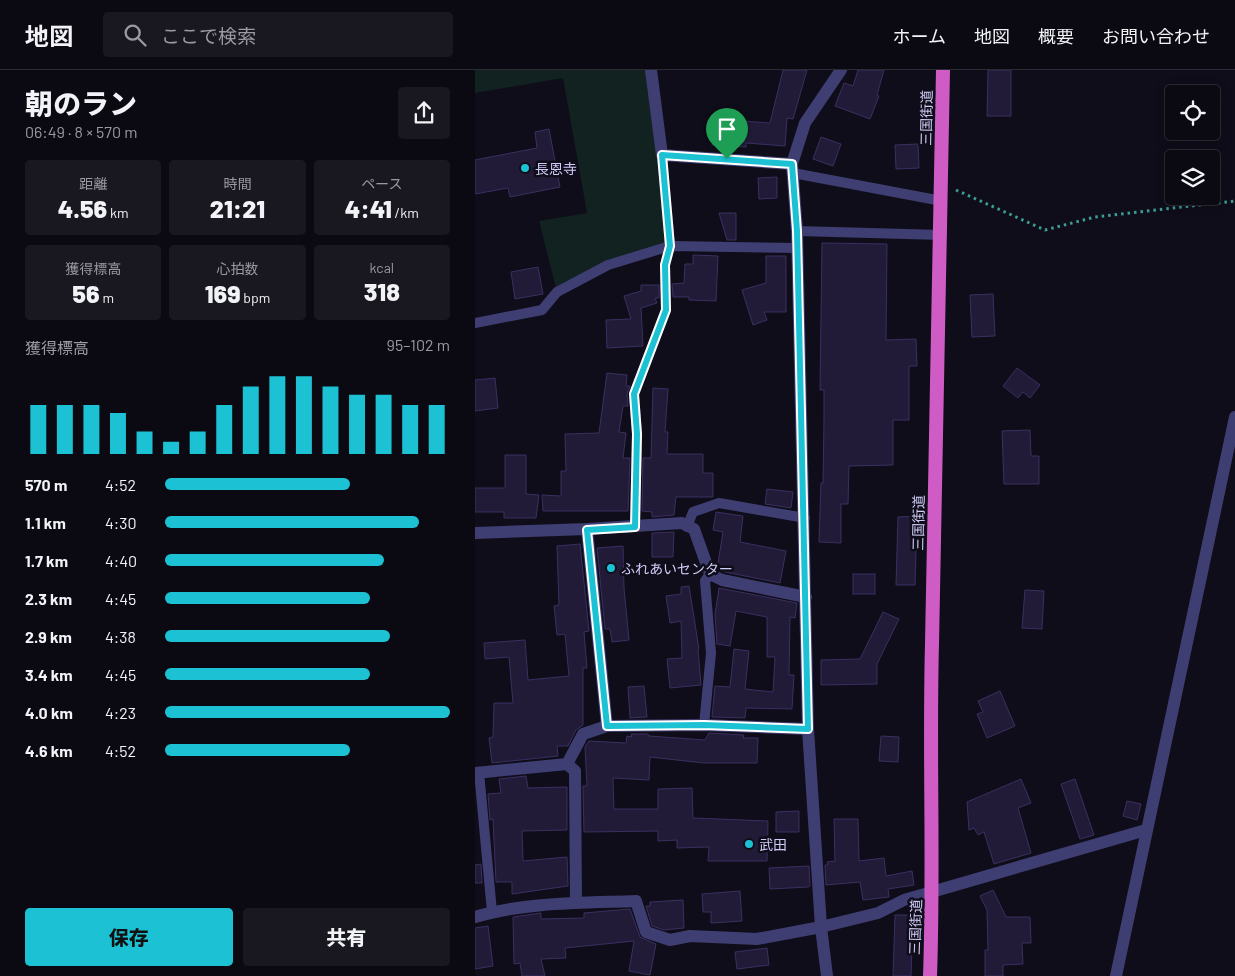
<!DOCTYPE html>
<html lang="ja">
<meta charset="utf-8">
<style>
:root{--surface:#0b0a13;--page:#191821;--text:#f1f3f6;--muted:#9a9aa0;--line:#2b2b33;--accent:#1cc2d3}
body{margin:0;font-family:Barlow,"Noto Sans JP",sans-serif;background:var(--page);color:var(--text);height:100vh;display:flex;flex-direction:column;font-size:19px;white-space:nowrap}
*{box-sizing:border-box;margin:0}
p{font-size:16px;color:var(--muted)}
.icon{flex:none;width:28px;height:28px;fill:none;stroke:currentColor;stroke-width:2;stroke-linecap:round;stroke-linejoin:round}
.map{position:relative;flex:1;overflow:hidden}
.side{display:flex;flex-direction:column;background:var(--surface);width:475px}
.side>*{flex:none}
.fabs{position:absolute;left:690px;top:15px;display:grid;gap:10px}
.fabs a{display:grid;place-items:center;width:55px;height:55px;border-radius:5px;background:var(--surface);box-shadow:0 2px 12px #0003,0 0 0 1px var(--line);font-size:25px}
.pin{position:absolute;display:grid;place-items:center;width:42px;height:42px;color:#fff;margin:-51px -21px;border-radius:50% 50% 50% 0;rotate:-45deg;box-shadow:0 0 5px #0007}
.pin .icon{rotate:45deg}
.round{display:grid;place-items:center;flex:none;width:52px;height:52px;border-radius:5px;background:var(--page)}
.headline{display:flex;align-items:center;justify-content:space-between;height:85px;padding:0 25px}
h1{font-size:28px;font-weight:800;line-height:38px}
.stats{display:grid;grid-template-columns:repeat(3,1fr);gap:8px;height:85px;padding:5px 25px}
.stats div{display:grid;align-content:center;border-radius:5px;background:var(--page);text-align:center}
.stats b{font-size:25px;font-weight:800}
.stats small{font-size:14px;font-weight:400}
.stats p{font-size:14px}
.chart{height:140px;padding:10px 25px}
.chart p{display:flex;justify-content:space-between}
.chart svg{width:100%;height:90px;margin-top:5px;stroke:var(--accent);stroke-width:6}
.cta{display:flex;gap:10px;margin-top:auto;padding:10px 25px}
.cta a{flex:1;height:58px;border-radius:5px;background:var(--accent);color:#111;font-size:20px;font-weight:800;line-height:58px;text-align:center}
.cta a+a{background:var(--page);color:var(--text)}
ul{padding:0 25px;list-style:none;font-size:16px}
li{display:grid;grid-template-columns:80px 60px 1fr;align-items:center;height:38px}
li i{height:12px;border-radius:6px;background:var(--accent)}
header{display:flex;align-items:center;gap:30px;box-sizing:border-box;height:70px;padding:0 25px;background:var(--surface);border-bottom:1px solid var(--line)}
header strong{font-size:24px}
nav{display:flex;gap:28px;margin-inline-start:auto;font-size:18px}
.search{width:350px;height:45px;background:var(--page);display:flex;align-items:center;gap:12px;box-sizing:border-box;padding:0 18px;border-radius:5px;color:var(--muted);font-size:19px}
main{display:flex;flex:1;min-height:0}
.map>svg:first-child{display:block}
.green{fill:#112221}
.building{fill:#211b38;stroke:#3a3061}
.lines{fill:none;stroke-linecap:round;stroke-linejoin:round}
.path{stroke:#3b9d96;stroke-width:3;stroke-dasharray:2.5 4;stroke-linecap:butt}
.service{stroke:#3f3e72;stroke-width:10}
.minor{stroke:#3f3e72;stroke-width:12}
.trunk{stroke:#cf5cc4;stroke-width:14}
.route-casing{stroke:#fff;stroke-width:10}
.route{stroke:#1cc2d3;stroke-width:6}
.poi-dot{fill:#1cc2d3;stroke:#0f0d19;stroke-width:2}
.labels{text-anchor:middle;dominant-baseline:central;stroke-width:5;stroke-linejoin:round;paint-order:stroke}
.street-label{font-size:14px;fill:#d0ccf8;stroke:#0f0d19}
.poi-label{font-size:14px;fill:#d0ccf8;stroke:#0f0d19;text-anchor:start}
</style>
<header>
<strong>地図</strong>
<div class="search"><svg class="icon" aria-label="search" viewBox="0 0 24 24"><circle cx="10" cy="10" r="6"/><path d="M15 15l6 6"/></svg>ここで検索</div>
<nav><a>ホーム</a><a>地図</a><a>概要</a><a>お問い合わせ</a></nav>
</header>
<main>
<section class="side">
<div class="headline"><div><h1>朝のラン</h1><p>06:49 · 8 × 570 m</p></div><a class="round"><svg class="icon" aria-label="share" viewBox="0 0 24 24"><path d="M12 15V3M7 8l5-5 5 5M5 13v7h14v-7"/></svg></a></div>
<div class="stats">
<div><p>距離</p><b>4.56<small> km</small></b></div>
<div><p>時間</p><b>21:21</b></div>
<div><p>ペース</p><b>4:41<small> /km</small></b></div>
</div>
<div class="stats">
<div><p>獲得標高</p><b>56<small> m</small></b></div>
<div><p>心拍数</p><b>169<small> bpm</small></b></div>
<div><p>kcal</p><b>318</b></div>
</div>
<div class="chart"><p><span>獲得標高</span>95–102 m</p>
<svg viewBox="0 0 160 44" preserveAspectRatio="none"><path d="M5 44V20M15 44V20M25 44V20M35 44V24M45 44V33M55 44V38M65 44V33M75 44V20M85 44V11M95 44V6M105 44V6M115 44V11M125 44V15M135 44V15M145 44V20M155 44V20"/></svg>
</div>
<ul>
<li><b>570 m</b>4:52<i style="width:65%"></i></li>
<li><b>1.1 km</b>4:30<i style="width:89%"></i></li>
<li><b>1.7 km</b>4:40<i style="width:77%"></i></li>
<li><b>2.3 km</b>4:45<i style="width:72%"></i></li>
<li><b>2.9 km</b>4:38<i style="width:79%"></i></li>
<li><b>3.4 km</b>4:45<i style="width:72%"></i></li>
<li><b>4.0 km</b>4:23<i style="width:100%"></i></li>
<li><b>4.6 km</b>4:52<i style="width:65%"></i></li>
</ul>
<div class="cta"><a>保存</a><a>共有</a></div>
</section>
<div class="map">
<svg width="760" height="906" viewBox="0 0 760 906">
<rect width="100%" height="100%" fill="#0f0d19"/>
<polygon class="green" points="0,0 176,0 195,176 133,195 82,222 64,151 112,143 88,8 0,23"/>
<g class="building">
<polygon points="308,0 332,0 318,49 312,48 310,76 271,73 271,77 237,75 239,49 295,53"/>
<polygon points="383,0 409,0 402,25 404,26 395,49 360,36 369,13 378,16"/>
<polygon points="513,0 536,0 536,46 512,46"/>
<polygon points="74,59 85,117 35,127 33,118 0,124 0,90 62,78 60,62"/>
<polygon points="346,67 366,74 358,96 338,89"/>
<polygon points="443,74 444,98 421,99 420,75"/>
<polygon points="302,107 302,128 284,129 283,108"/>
<polygon points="244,143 261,143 261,170 252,170"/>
<polygon points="347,173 412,174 411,270 441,269 442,296 434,296 434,350 418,350 418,395 374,396 373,434 366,434 366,473 344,472 346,413 348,413 349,349 349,320 345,320"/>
<polygon points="218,185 243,186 241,231 214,230 214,227 198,227 197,214 209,213 210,194 218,194"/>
<polygon points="291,186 311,186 311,242 289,242 292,250 278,255 267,220 291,213"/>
<polygon points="63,197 68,224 40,229 36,202"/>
<polygon points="166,215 184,215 184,228 180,228 182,233 166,238 168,276 132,278 131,250 156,249 149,226 166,221"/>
<polygon points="518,224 520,266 497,267 495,225"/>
<polygon points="542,298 565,315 555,328 548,322 543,328 528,316"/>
<polygon points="132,303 152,305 151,316 155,316 152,324 153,336 148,336 144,362 151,363 148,388 155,388 153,441 68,441 67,425 86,426 86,401 91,401 90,364 124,363"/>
<polygon points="20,308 23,338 0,341 0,310"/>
<polygon points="178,318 193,319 190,362 193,362 192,384 228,384 228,403 238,403 238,427 201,427 199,445 177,447 177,442 167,441 168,388 176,388"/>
<polygon points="555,360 556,386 564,386 564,414 529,414 527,361"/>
<polygon points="30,385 51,385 51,424 64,425 61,448 29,448 29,442 0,442 0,418 30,418"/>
<polygon points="292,419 318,422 316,438 290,434"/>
<polygon points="241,442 268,446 265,472 311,481 305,513 250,502 242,499 248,462 238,460"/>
<polygon points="442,446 440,515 421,515 423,447"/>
<polygon points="199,462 198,487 177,487 177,463"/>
<polygon points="105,474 114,561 109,562 112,598 108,598 108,655 101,660 93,676 82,676 83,686 17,693 14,668 18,667 19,633 38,633 34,587 10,589 9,573 50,570 53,610 94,606 90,564 82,565 79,536 84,535 82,476"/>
<polygon points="148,476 149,518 154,570 137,572 135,559 130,559 122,478"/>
<rect x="378" y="504" width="22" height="20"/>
<polygon points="214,516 224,579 223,579 226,615 195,618 192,589 207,588 206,551 195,553 191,526 206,524 206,517"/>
<polygon points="244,518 322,533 320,548 315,547 314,605 319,605 317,639 271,638 270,648 237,647 240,616 255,617 259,579 274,581 270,619 298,622 300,587 292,587 292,547 261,541 255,576 242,574 240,544"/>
<polygon points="550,520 569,521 567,559 547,558"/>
<polygon points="408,542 424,549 402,594 402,614 346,615 346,590 385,589"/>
<polygon points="169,616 172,647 155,648 153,617"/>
<polygon points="525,621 540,656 512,668 502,644 508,642 503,631"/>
<polygon points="234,663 269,665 268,668 283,668 282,693 229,693 175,687 174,710 138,708 139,739 183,739 183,719 217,718 218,748 293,751 292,791 233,791 234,777 202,778 202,770 183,771 183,761 109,762 108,716 112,716 110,677 114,671 151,673 152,666 157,667 156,664 173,664 174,666 230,670"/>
<polygon points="406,666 424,667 423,692 404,691"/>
<polygon points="51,706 53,718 92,717 92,760 47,761 48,791 92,787 93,816 37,824 37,812 21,812 18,749 15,750 13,724 26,723 24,709"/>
<polygon points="546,709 556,733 543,738 556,783 519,794 509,762 503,765 499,758 494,760 492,732"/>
<polygon points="600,709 619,765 605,769 586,714"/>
<polygon points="652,731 666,734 662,750 648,746"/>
<polygon points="324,741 324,762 301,762 301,742"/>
<polygon points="359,749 383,749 384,791 409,788 411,806 437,801 439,815 413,819 414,827 388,830 385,812 351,815 350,795 353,795 352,792 360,791"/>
<polygon points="6,794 7,813 0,813 0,795"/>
<polygon points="334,796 335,816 333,817 295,819 294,798"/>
<polygon points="518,820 531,847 555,847 556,873 547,873 548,894 528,895 528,906 510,906 510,880 513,880 512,840 505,826"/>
<polygon points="265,821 267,851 236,853 236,842 228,842 227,824"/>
<polygon points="208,830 209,858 189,860 177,856 171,836 175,836 175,832"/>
<polygon points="155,839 165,867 181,874 175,905 154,901 159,871 90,878 91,888 66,889 70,906 47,906 45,893 39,894 38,847 66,843 66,849 109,848 109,843"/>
<polygon points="420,845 438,845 436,906 418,906"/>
<polygon points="13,856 18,896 0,899 0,858"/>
<polygon points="292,878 294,895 262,899 260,882"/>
</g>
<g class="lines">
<polyline class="path" points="481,120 570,160 620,147 760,131"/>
<g class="service">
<polyline points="318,103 467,131"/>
<polyline points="322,161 467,165"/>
<polyline points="0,253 67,240 82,222 133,195 195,176 187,85"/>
<polyline points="160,457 162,364 159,324 191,240 190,195 195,176 323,178"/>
<polyline points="212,457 218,442 244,433 330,448"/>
<polyline points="229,655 236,583 230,511 235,504"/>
<polyline points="4,702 17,842"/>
</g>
<g class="minor">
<polyline points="176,0 187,85 317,94"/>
<polyline points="112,459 132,656"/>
<polyline points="0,463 112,459 207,453 219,459 235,504 247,510 331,527"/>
<polyline points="92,694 100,701 101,833"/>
<polyline points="0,703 92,694 108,664 132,656 229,655 333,659"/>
<path d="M0,847C49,832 110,833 161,831L171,862L195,870L215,866L282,869L346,857L403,843L429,830L671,760"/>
<polyline points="352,906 346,857 333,659 322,161 317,94 330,53 366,0"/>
<polyline points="641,906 760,347"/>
</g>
<path class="trunk" d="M455,906C459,795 454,684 457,574C460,382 466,191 468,0"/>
</g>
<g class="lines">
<g class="route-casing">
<polygon id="route" points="187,85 317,94 322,161 333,659 229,655 132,656 112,460 160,457 162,364 159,324 191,240 190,195 195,176"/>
</g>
<use href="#route" class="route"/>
</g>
<g class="poi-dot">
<circle cx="50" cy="98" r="5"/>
<circle cx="136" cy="498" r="5"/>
<circle cx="274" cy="774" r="5"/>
</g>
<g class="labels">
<g class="street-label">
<text transform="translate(451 48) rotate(-89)">三国街道</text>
<text transform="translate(443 453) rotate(-89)">三国街道</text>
<text transform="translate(440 857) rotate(-88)">三国街道</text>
</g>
<g class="poi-label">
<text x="60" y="98">長恩寺</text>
<text x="146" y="498">ふれあいセンター</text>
<text x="284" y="774">武田</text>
</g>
</g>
</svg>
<div class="fabs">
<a><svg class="icon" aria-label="locate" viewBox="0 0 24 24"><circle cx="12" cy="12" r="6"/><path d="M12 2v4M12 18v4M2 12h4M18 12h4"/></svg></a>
<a><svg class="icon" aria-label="layers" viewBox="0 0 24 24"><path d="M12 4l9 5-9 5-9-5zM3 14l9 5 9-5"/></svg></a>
</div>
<div class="pin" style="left:252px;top:89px;background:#1e9e55"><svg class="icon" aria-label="arrive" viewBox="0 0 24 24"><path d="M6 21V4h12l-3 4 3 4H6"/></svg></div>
</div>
</main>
